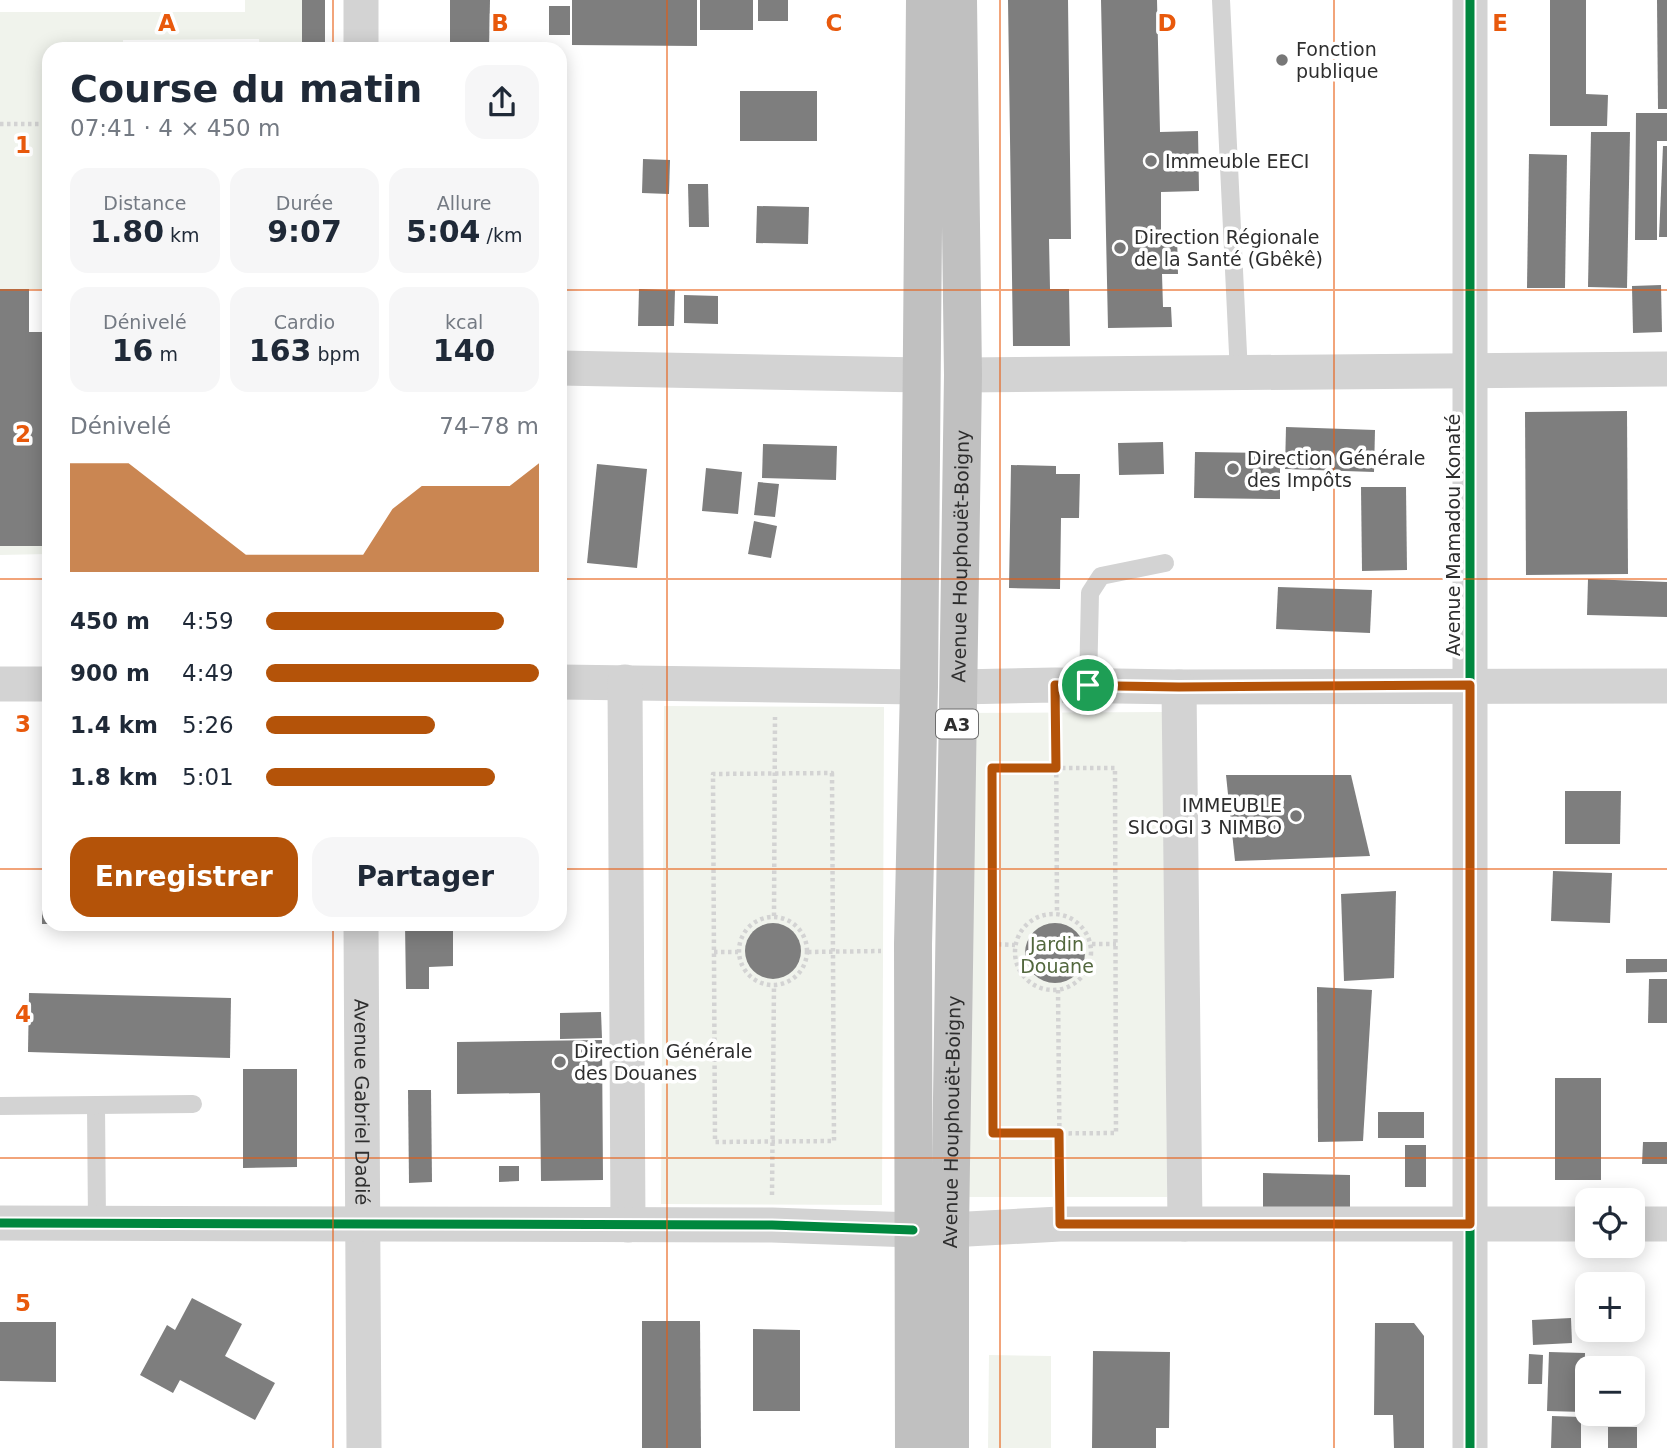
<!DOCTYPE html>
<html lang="fr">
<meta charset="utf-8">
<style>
:root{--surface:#fff;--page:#f6f6f7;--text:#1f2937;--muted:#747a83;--accent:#b45309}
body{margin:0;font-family:"DejaVu Sans",sans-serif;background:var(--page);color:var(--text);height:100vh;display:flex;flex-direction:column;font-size:26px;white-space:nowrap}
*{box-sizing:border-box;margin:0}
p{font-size:23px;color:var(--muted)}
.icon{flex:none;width:38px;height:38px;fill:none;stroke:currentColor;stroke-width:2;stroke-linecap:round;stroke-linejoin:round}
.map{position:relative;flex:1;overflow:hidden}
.side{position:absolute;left:42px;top:42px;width:525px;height:889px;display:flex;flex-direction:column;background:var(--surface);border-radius:21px;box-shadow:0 4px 18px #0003}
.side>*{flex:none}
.tools{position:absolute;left:1575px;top:1188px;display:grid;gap:14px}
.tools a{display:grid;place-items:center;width:70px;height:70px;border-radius:14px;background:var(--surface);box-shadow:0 4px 18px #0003;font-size:35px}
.pin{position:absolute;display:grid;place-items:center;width:60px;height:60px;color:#fff;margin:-30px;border:4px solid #fff;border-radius:50%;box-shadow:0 2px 7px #0007}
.round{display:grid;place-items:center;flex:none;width:74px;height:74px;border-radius:21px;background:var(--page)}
.headline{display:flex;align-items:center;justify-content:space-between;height:119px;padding:0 28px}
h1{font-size:38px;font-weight:700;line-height:52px}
.figures{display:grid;grid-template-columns:repeat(3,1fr);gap:10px;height:119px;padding:7px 28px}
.figures div{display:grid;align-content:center;border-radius:18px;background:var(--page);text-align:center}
.figures b{font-size:30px;font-weight:700}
.figures small{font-size:19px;font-weight:400}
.figures p{font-size:19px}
.chart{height:196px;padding:14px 28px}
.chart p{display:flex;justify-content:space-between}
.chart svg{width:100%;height:126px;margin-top:7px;fill:var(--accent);opacity:.7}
.primary-button{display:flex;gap:14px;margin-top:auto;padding:14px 28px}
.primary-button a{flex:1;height:80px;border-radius:21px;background:var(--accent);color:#fff;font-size:28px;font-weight:700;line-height:80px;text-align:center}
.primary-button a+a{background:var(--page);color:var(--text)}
ul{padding:0 28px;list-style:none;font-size:23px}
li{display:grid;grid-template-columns:112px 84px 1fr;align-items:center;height:52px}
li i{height:18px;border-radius:9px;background:var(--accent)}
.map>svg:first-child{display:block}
.green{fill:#f0f3ec}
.building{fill:#7e7e7e}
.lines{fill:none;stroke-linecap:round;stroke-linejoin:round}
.path{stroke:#d3d3d3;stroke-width:4.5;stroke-dasharray:3.5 3.5;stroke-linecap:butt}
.lane{stroke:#d3d3d3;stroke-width:18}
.street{stroke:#d3d3d3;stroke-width:35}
.highway{stroke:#c0c0c0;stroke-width:38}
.cycleway-casing{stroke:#fff;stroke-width:13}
.cycleway{stroke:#00873e;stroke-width:9}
.route-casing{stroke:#fff;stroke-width:14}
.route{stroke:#b45309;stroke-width:9}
.grid{fill:none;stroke:#e8590c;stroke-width:2;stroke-opacity:0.55}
.poi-dot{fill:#777;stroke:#fff;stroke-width:2.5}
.labels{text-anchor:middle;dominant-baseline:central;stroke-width:7;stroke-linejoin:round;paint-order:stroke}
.shield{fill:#fff;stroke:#6d6d6d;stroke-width:2}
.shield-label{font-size:18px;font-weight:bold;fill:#2e2e2e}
.poi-label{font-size:19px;fill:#2e2e2e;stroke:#fff;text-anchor:start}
.street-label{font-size:19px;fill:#2e2e2e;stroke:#fff}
.park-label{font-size:19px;fill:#52673d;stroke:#fff}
.grid-label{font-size:23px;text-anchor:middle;font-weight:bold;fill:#e8590c;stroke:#fff;stroke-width:7;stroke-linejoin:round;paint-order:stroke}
</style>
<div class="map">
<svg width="1667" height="1448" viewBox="0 0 1667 1448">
<rect width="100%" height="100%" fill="#fff"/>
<g class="green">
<polygon points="245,0 302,0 302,49 260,49 259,39 123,40 123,49 49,49 49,289 0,289 0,12 245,12"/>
<polygon points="0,546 49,546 49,554 0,555"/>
<polygon points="664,706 884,707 882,1205 661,1204"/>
<polygon points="1165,712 1167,1197 949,1197 947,713"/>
<polygon points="989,1355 1051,1356 1051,1448 988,1448"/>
</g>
<g class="building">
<rect x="302" y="0" width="23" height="49"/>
<polygon points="450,0 490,0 489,49 450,49"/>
<polygon points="572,0 697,0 697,46 572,45"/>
<rect x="700" y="0" width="53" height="30"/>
<rect x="758" y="0" width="30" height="21"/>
<polygon points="1008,0 1068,0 1071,239 1049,239 1050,289 1069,289 1070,346 1013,346"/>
<polygon points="1101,0 1157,0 1160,132 1198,131 1199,191 1161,192 1161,235 1177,235 1178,274 1162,274 1163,307 1171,307 1172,327 1108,328"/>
<polygon points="1550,0 1586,0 1586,94 1608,95 1607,126 1550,126"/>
<polygon points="1657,0 1667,0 1667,109 1658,109"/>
<rect x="549" y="6" width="21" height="29"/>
<rect x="740" y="91" width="77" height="50"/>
<polygon points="1636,113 1667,113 1667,141 1657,141 1657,240 1635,240"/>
<polygon points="1591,132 1630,132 1627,288 1588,287"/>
<polygon points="1663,146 1667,146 1667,237 1659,237"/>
<polygon points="1529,154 1567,155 1565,288 1527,288"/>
<polygon points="643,159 670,160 669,194 642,193"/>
<polygon points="688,184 708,184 709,227 689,227"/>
<polygon points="757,206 809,207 808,244 756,243"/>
<polygon points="1661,285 1662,332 1633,333 1632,286"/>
<polygon points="0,289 29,289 29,332 49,332 49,546 0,546"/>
<polygon points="639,289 675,290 674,326 638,326"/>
<polygon points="684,295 718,296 718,324 684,323"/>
<polygon points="1627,411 1628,574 1526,575 1525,412"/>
<polygon points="1286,427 1375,430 1374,472 1285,469"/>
<polygon points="1163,442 1164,474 1119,475 1118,443"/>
<polygon points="763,444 837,446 836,480 762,478"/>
<polygon points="1195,452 1280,453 1280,499 1194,498"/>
<polygon points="597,464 647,469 637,568 587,563"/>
<polygon points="1011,465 1056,466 1056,474 1080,474 1079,518 1061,518 1060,589 1009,588"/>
<polygon points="706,468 742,472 738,514 702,511"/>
<polygon points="758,482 779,484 775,517 754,515"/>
<polygon points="1361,487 1406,487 1407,570 1362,571"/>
<polygon points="754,521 777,526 771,558 748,554"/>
<polygon points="1588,579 1667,582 1667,617 1587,615"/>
<polygon points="1278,587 1372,590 1370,633 1276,629"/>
<polygon points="1226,775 1351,775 1370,856 1235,861"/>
<rect x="43" y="780" width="6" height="43"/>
<polygon points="1565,791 1621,791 1620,844 1565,844"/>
<polygon points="1553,871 1612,873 1610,923 1551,921"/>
<rect x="42" y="881" width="7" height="43"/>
<polygon points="1396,891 1394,978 1344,981 1341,894"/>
<circle cx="1055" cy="953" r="30"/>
<circle cx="773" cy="951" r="28"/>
<polygon points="405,924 453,924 453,966 429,967 429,989 406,989"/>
<polygon points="1626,959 1667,959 1667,972 1626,973"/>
<polygon points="1649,979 1667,979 1667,1023 1648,1023"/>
<polygon points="1317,987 1372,990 1363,1141 1318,1142"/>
<polygon points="29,993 231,998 230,1058 28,1052"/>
<polygon points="601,1012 602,1038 560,1039 560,1013"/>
<polygon points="602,1040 603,1180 541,1181 540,1093 457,1094 457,1042"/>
<polygon points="243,1069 297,1069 297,1167 243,1168"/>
<rect x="1555" y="1078" width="46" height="102"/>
<polygon points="408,1090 431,1090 432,1182 409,1183"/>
<rect x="1378" y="1112" width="46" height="26"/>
<polygon points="1643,1142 1667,1142 1667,1164 1642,1164"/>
<rect x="1405" y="1145" width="21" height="42"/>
<polygon points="499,1166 519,1166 519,1181 499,1182"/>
<polygon points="1263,1173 1350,1175 1350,1218 1263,1215"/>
<polygon points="192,1298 242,1324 225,1356 275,1383 255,1420 180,1380 173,1393 140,1375 167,1325 175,1330"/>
<polygon points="1571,1318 1572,1343 1533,1345 1532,1320"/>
<polygon points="642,1321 700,1321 701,1448 642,1448"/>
<polygon points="0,1322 56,1322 56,1382 0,1381"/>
<polygon points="1375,1323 1414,1323 1424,1336 1424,1448 1394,1448 1393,1415 1374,1415"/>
<polygon points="753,1329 800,1330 800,1411 753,1411"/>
<polygon points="1093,1351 1170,1352 1169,1428 1156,1428 1156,1448 1092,1448"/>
<polygon points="1549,1352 1585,1353 1584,1412 1547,1411"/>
<polygon points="1529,1354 1543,1355 1542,1384 1528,1384"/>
<polygon points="1552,1416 1581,1417 1581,1448 1551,1448"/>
<rect x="1608" y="1427" width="29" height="21"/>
</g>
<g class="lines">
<g class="path">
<polyline points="0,124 49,124"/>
<polyline points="1056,718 1057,913"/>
<polygon points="992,768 1115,768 1116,1133 993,1134"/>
<polygon points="832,773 834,1141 715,1142 713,774"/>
<circle cx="1053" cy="952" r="38"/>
<polyline points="774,916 775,717"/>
<circle cx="773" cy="951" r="34"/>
<polyline points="991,944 1015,945"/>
<polyline points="1092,944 1116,944"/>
<polyline points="714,952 738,952"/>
<polyline points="808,952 881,951"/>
<polyline points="1058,990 1060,1191"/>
<polyline points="772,1195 774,986"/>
</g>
<g class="lane">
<polyline points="1221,0 1239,374"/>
<polyline points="1088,686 1090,593 1101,576 1165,563"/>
<polyline points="96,1105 97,1224"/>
<polyline points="0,1106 193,1104"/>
</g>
<g class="street">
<polyline points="1470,0 1470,1448"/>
<polyline points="361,49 361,0"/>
<polyline points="560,368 922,375"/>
<polyline points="963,375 1667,369"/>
<polyline points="560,682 919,687"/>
<polyline points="625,682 628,1225"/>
<polyline points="0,684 49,684"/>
<polyline points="958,687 1055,685 1179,687 1667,686"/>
<polyline points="1179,687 1185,1224"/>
<path id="s1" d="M361,924L364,1448"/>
<polyline points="0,1223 772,1225 913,1230"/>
<polyline points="1633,1224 1667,1224"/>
<polyline points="950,1230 1060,1224 1587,1224"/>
</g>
<g class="highway">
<polyline points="914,1448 913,944 919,687 925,0"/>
<path id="s2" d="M950,1448V1230L963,375L958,0"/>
</g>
<g class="cycleway-casing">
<g id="cycleway">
<polyline points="1470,0 1470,1448"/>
<polyline points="0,1223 772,1225 913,1230"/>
</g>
</g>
<use href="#cycleway" class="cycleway"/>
</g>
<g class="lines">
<g class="route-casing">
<polygon id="route" points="1055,685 1179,687 1470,685 1470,1224 1060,1224 1059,1133 993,1133 992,768 1056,768"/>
</g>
<use href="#route" class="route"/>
</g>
<path class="grid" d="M333,0V49M667,0V1448M1000,0V1448M1334,0V1448M0,290H49M560,290H1667M0,579H49M560,579H1667M0,869H49M560,869H1667M333,924V1448M0,1158H1667"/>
<g class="poi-dot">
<circle cx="1282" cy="60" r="7"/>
<circle cx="1151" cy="161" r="7"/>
<circle cx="1120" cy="248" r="7"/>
<circle cx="1233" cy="469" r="7"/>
<circle cx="1296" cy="816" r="7"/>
<circle cx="560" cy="1062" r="7"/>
</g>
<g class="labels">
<rect class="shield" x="936" y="709.5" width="42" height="29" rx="5"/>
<g class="shield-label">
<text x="957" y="724">A3</text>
</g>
<g class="poi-label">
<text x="1296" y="49">Fonction<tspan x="1296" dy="22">publique</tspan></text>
<text x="1165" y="161">Immeuble EECI</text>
<text x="1134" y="237">Direction Régionale<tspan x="1134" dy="22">de la Santé (Gbêkê)</tspan></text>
<text x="1247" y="458">Direction Générale<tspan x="1247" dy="22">des Impôts</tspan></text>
<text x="1282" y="805" text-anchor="end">IMMEUBLE<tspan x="1282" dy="22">SICOGI 3 NIMBO</tspan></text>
<text x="574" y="1051">Direction Générale<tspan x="574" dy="22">des Douanes</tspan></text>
</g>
<g class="street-label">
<text transform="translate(1453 535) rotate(-90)">Avenue Mamadou Konaté</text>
<text stroke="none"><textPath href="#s2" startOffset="892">Avenue Houphouët-Boigny</textPath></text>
<text stroke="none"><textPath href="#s1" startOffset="178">Avenue Gabriel Dadié</textPath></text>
<text stroke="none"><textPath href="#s2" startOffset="326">Avenue Houphouët-Boigny</textPath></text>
</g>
<g class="park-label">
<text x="1057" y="944">Jardin<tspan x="1057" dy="22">Douane</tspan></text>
</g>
</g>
<g class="grid-label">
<text x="167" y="31">A</text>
<text x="500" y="31">B</text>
<text x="834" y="31">C</text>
<text x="1167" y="31">D</text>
<text x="1500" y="31">E</text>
<text x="23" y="153">1</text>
<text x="23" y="442">2</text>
<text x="23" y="732">3</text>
<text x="23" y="1022">4</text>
<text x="23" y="1311">5</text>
</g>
</svg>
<div class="tools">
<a><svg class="icon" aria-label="locate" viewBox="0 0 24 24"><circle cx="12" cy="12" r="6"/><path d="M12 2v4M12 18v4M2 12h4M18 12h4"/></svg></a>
<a>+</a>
<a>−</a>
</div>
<div class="pin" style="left:1088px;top:685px;background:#1e9e55"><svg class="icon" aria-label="arrive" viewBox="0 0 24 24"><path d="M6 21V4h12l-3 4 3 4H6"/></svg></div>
<section class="side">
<div class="headline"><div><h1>Course du matin</h1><p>07:41 · 4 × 450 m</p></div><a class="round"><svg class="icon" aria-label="share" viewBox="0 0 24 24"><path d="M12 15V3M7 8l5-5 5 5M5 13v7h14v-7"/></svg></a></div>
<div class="figures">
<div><p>Distance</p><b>1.80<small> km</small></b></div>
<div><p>Durée</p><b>9:07</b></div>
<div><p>Allure</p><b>5:04<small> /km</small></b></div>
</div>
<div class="figures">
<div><p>Dénivelé</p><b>16<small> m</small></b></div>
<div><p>Cardio</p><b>163<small> bpm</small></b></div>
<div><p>kcal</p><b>140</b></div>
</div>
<div class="chart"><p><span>Dénivelé</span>74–78 m</p>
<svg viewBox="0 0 160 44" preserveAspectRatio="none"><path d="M0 44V6L10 6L20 6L30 14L40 22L50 30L60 38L70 38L80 38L90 38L100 38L110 22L120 14L130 14L140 14L150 14L160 6V44z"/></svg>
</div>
<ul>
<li><b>450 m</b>4:59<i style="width:87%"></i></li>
<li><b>900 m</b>4:49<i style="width:100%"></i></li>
<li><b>1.4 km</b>5:26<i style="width:62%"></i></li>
<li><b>1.8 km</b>5:01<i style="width:84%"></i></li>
</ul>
<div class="primary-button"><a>Enregistrer</a><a>Partager</a></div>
</section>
</div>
